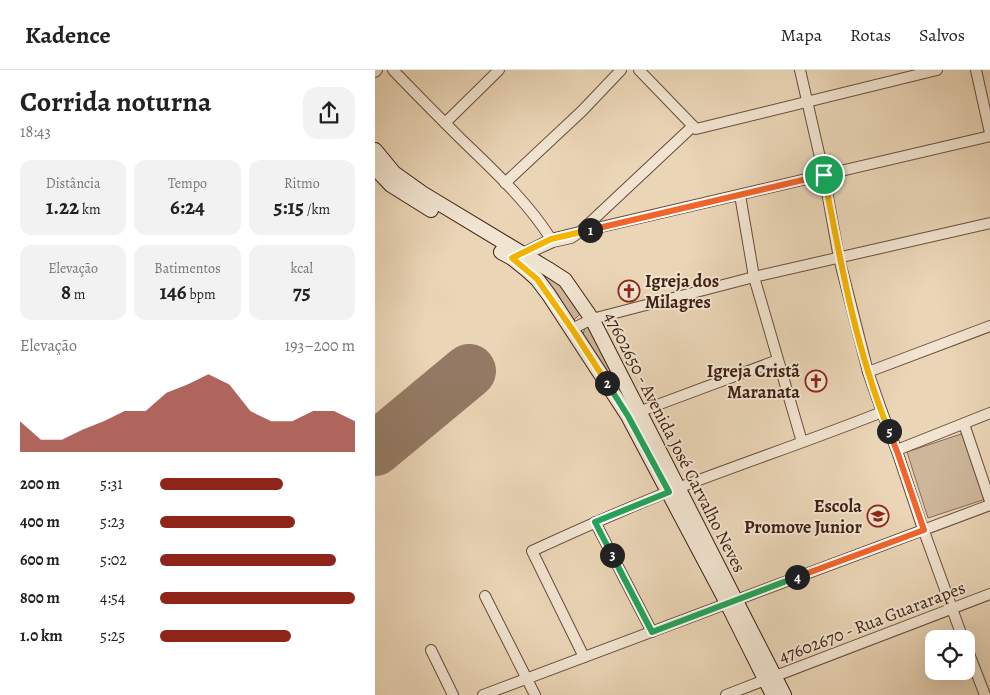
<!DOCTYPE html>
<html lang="pt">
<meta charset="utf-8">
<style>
:root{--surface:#fff;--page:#f2f2f2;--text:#222;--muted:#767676;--line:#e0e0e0;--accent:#8f2418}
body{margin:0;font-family:Alegreya,serif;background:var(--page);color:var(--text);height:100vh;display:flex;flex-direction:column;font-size:19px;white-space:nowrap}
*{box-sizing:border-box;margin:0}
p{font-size:16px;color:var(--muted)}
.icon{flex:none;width:28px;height:28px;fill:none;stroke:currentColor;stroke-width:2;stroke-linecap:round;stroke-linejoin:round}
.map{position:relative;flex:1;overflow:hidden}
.details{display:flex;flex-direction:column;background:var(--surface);width:375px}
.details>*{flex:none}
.buttons{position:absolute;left:550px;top:560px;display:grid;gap:10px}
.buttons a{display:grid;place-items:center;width:50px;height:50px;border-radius:10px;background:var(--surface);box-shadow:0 5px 20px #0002;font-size:25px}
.pin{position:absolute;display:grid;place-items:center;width:42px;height:42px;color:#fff;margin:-21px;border:2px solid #fff;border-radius:50%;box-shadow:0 1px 5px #0007}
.km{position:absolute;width:25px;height:25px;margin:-12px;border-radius:50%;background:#222;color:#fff;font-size:14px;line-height:25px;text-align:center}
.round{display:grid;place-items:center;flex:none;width:52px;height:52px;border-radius:15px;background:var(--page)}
.overview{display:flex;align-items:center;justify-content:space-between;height:85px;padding:0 20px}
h1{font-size:28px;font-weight:600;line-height:38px}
.metrics{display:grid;grid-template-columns:repeat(3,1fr);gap:8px;height:85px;padding:5px 20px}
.metrics div{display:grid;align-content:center;border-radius:12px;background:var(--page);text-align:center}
.metrics b{font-size:21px;font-weight:600}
.metrics small{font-size:14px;font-weight:400}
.metrics p{font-size:14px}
.chart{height:140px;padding:10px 20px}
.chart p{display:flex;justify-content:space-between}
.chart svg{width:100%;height:90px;margin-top:5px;fill:var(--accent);opacity:.7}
ul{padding:0 20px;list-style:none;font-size:16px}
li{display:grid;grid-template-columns:80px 60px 1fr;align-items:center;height:38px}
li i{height:12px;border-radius:6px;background:var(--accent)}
header{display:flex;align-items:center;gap:30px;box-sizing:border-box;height:70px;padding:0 25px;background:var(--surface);border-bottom:1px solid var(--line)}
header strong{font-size:24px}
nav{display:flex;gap:28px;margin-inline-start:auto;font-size:18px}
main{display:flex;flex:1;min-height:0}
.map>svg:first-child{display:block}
.park{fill:#cdb69a;stroke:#856a56}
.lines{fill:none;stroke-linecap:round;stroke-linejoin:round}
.runway{stroke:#947a64;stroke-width:54}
.street-casing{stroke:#684c3c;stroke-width:12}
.secondary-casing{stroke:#3d1f13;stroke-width:16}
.street{stroke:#f1e4d0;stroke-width:10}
.secondary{stroke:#f1e4d0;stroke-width:14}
.split-1-casing{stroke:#fff;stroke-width:10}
.split-2-casing{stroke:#fff;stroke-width:10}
.split-3-casing{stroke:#fff;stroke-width:10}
.split-4-casing{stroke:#fff;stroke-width:10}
.split-5-casing{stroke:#fff;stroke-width:10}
.split-6-casing{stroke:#fff;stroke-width:10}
.split-1{stroke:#f0652b;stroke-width:6}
.split-2{stroke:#f5b400;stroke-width:6}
.split-3{stroke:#22a559;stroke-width:6}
.split-4{stroke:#22a559;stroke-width:6}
.split-5{stroke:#f0652b;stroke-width:6}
.split-6{stroke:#f5b400;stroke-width:6}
.labels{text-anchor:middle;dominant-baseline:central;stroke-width:4;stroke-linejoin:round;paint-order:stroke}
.poi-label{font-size:18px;font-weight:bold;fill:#3d1f13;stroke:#f1e4d0;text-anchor:end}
.street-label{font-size:18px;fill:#3d1f13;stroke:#f1e4d0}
</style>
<header>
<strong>Kadence</strong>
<nav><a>Mapa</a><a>Rotas</a><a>Salvos</a></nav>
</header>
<main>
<section class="details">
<div class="overview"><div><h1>Corrida noturna</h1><p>18:43</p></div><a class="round"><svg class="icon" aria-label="share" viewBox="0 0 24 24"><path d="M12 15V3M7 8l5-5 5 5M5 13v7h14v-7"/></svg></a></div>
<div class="metrics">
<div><p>Distância</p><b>1.22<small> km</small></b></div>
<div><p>Tempo</p><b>6:24</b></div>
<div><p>Ritmo</p><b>5:15<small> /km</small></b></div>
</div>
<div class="metrics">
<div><p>Elevação</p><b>8<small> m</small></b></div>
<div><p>Batimentos</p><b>146<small> bpm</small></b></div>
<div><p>kcal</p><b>75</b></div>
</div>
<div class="chart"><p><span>Elevação</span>193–200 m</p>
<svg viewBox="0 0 160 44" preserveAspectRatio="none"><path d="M0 44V29L10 38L20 38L30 33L40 29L50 24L60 24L70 15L80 11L90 6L100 11L110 24L120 29L130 29L140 24L150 24L160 29V44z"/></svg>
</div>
<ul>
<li><b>200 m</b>5:31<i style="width:63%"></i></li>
<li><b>400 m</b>5:23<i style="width:69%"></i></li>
<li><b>600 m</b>5:02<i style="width:90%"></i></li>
<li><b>800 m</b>4:54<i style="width:100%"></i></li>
<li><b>1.0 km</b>5:25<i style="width:67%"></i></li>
</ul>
</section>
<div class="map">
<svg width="615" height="625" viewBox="0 0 615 625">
<rect width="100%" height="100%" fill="#ead5b6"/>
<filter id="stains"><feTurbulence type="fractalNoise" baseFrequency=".004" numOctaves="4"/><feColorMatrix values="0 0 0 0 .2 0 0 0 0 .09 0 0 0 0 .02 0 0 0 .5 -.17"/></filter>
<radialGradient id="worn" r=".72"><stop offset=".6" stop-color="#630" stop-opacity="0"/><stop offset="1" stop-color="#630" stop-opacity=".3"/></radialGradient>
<g class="park">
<polygon points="167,200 184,212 205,240 205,244 198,251 165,203"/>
<polygon points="214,257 250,324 248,326 209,272 208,264 210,258"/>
<polygon points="589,363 611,429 553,448 532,382"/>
</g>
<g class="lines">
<polyline class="runway" points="0,379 94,301"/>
<g class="street-casing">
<g id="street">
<path d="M18,0C40,23 63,46 86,69C118,100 152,131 176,169"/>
<polyline points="264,0 321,59 562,0"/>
<polyline points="425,0 449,105 464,188 493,302 507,342 523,384 546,453 588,569"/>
<polyline points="601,0 615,63"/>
<polyline points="0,2 2,0"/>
<polyline points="70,53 124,0"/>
<polyline points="130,113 207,41 246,0"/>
<polyline points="365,125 379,207 427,372"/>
<polyline points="144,185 176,169 196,164 615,66"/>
<polyline points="147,186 178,172 196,168 205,162 318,56"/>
<polyline points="197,259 217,249 379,207 615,153"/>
<polyline points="493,302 615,256"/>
<polyline points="258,344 403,290"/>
<polyline points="589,354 615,431"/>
<polyline points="522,380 615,343"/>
<polyline points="220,452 277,562"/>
<polyline points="110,526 160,625"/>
<polyline points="591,576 610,625"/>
<polyline points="56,580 78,625"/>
<path d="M209,587L157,481C205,459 254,437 303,418C371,392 439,369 507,342"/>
<polyline points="108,625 615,435"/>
<polyline points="351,625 615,524"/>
</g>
</g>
<g class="secondary-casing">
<g id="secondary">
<polyline points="0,80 19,103 47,123 173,199 190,210 217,249 409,625"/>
<polyline points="8,90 0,98 16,115 56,140"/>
<polyline points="126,182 137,188 152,200 162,209 174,225 253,346 352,533 398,625"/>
</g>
</g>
<use href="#street" class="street"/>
<use href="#secondary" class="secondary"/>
</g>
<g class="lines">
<g class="split-1-casing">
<polyline id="split-1" points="215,160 449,105"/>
</g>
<g class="split-2-casing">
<polyline id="split-2" points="215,160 176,169 137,188 162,209 197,259 232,313"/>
</g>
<g class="split-3-casing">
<polyline id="split-3" points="232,313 253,346 294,422 220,452 237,485"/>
</g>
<g class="split-4-casing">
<polyline id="split-4" points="237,485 277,562 422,507"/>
</g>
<g class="split-5-casing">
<polyline id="split-5" points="422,507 549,460 523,384 514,361"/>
</g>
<g class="split-6-casing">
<path id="split-6" d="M449,105C465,190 481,280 514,361"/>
</g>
<use href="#split-1" class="split-1"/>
<use href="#split-2" class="split-2"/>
<use href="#split-3" class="split-3"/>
<use href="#split-4" class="split-4"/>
<use href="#split-5" class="split-5"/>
<use href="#split-6" class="split-6"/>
</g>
<defs>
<g id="church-ring" transform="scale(1.125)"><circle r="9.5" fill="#f1e4d0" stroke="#8f2418" stroke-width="1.5"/><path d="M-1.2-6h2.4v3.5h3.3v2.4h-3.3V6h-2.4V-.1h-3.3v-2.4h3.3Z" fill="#8f2418"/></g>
<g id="school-ring" transform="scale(1.125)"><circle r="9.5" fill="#f1e4d0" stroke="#8f2418" stroke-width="1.5"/><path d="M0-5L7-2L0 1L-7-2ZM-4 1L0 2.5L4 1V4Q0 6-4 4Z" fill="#8f2418"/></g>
</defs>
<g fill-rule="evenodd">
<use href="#church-ring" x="254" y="221"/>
<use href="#church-ring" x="441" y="311"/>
<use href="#school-ring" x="503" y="446"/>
</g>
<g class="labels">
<g class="poi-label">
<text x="270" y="211" text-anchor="start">Igreja dos<tspan x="270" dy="21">Milagres</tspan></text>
<text x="425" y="301">Igreja Cristã<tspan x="425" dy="21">Maranata</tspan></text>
<text x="487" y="436">Escola<tspan x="487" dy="21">Promove Junior</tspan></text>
</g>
<g class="street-label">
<text transform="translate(300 372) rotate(63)">47602650 - Avenida José Carvalho Neves</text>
<text transform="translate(497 552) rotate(-21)">47602670 - Rua Guararapes</text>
</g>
</g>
<rect width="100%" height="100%" filter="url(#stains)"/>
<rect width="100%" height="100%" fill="url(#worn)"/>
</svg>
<div class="buttons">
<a><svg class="icon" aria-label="locate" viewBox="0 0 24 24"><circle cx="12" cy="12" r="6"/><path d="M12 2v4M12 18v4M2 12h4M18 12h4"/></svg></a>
</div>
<div class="pin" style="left:449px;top:105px;background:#1e9e55"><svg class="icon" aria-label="arrive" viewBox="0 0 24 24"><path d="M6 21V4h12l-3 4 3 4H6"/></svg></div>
<b class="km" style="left:215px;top:160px">1</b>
<b class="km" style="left:232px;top:313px">2</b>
<b class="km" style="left:237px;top:485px">3</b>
<b class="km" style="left:422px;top:507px">4</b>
<b class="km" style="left:514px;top:361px">5</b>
</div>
</main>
